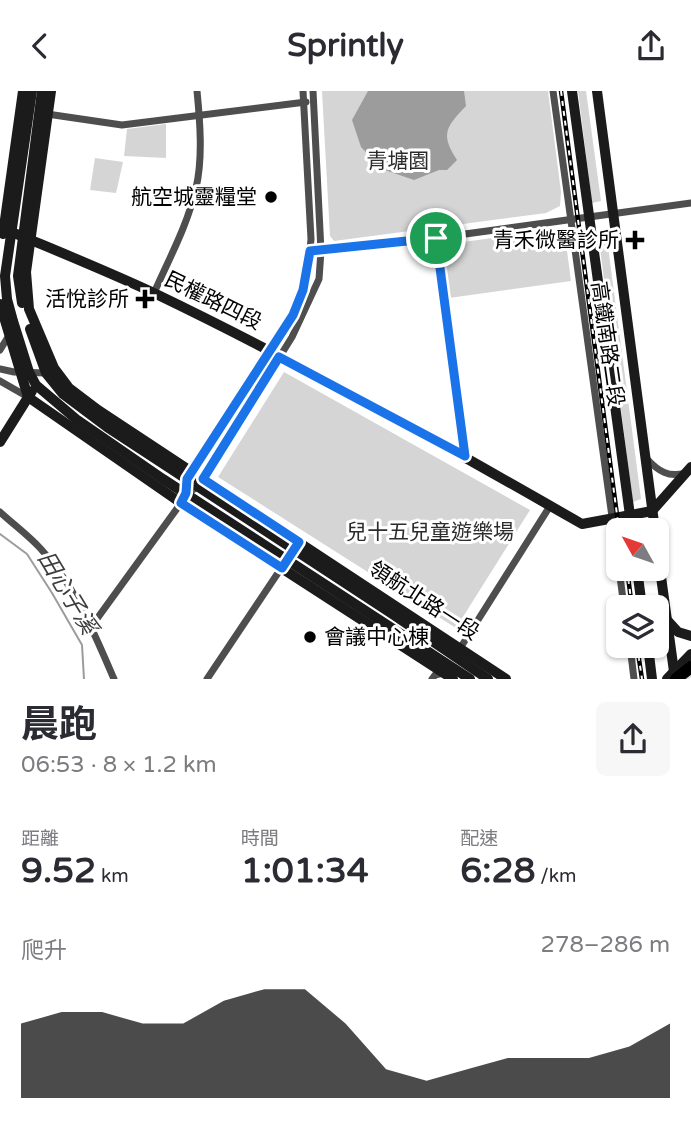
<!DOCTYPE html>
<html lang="zh-TW">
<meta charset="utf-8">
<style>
:root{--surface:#fff;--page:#f7f7f7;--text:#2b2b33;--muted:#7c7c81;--accent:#000}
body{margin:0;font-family:"Varela Round","Noto Sans TC",sans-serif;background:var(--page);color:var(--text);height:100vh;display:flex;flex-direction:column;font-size:26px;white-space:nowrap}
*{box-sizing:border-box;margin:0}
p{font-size:23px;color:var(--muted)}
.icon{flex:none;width:38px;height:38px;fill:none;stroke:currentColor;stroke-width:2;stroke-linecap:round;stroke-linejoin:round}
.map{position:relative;height:588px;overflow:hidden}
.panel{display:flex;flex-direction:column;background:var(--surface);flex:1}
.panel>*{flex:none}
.needle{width:46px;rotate:310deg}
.controls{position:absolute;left:606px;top:427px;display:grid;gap:14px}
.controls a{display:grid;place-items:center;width:63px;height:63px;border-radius:10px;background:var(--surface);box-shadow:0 2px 5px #0004;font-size:35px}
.pin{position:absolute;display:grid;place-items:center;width:60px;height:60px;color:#fff;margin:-30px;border:4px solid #fff;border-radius:50%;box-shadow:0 2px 7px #0007}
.round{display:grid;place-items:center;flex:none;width:74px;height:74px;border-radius:10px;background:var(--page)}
.summary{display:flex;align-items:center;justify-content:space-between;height:119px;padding:0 21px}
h1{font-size:38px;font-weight:700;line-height:52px}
.figures{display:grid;grid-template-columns:repeat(3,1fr);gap:10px;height:119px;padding:7px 21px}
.figures div{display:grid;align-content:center}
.figures b{font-size:35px;font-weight:700}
.figures small{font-size:19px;font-weight:400}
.figures p{font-size:19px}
.chart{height:196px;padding:14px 21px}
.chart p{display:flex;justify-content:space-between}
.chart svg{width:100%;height:126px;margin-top:7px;fill:var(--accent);opacity:.7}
header{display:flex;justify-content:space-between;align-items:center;height:91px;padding:0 21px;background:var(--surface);font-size:32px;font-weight:700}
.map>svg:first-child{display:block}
.green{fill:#d5d5d5}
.water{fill:#9c9c9c}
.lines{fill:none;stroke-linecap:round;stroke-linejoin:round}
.stream{stroke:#9c9c9c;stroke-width:2}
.primary-casing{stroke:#dbdbdb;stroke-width:16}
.street{stroke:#4e4e4e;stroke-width:7}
.secondary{stroke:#1b1b1b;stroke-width:10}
.primary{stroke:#000;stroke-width:12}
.rail-casing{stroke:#000;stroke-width:4.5}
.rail{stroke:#fff;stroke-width:2;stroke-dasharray:5;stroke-linecap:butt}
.route-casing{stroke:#fff;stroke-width:14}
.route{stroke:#1a73e8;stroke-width:9}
.poi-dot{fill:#000;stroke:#fff;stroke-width:2.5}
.labels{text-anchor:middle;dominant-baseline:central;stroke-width:6;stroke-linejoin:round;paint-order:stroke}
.park-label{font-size:21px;fill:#2c2c2c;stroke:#fff}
.poi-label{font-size:21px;fill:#000;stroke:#fff;text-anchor:end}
.street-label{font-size:21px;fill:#000;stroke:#fff}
.water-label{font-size:23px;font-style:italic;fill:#3d3d3d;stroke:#fff}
</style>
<header><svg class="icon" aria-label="back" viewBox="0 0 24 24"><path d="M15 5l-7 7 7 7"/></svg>Sprintly<svg class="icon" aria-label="share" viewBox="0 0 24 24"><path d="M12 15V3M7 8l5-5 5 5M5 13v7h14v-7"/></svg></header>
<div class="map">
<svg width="691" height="588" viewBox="0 0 691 588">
<rect width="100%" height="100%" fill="#fff"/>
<g class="green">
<polygon points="322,0 548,0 561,101 560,115 546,122 334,150 330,145"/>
<polygon points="578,0 586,0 601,110 592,112"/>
<polygon points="166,33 166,67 124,65 127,38"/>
<polygon points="95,67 123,71 116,102 90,99"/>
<polygon points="564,137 571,190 449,207 442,154"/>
<polygon points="606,140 641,408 633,411 598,142"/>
<polygon points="284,281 530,419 456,537 218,386"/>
</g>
<path class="water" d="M368,0H464L466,15C446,36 440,43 457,69L447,79H439L414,89L382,78L361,56L352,29Z"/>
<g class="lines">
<polyline class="stream" points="0,443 27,463 52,502 82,554 84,588"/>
<g class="primary-casing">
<polyline id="primary" points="676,588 691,576"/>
</g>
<g class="street">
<polyline points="553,0 618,469"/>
<polyline points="47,23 122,34 306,11"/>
<polyline points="436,147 465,365"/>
<polyline points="310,160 436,147 691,112"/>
<path d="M154,202C169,168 188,133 196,97C203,67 200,30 197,0"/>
<polyline points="0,259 8,246"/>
<polyline points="0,278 14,281 46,282"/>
<polyline points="0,290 28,306"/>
<path d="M647,368C658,380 669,387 685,382"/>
<polyline points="186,402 198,396 217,367 292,246 319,188 321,160 313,0"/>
<path d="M0,421C13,433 28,444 40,457C75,494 94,542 114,588"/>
<polyline points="619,478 624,516"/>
<path d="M91,536L181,412L186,402L187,388L293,224C303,199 309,175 311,148L303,0"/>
<polyline points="630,555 634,588"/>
<polyline points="459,559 550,415"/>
<polyline points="207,588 296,455"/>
<polyline points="432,588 435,584 443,582"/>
</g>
<g class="secondary">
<polyline points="32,0 5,185 7,208 13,230 29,281 36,294 76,328 163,388 470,588"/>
<polyline points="51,0 26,181 29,218 54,277 69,297 98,319 506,588"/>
<polyline points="572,0 632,439"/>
<polyline points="597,0 655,439"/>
<path d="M0,136C52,158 105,179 156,203C302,273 442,353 582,433L652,420L691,376"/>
<polyline points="3,143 23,0"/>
<polyline points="22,212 18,185 42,0"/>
<polyline points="0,213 28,306 181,412 453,588"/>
<polyline points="30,238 46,282 63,303 107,336 394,524 488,588"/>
<polyline points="0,351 32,300"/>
<polyline points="656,449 675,588"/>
<polyline points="637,478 642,516"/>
<polyline points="668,530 678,541 691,545"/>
<polyline points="648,555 652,588"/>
<polyline points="667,588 691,563"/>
</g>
<use href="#primary" class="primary"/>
<g class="rail-casing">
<g id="rail">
<polyline points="561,0 619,439"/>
<polyline points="627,478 632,516"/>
<polyline points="637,555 642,588"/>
</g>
</g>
<use href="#rail" class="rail"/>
</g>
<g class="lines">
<g class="route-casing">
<polygon id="route" points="436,147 465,365 279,266 203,388 299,451 282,477 181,412 186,402 187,388 293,224 303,199 310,160"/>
</g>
<use href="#route" class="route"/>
</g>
<g class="poi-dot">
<circle cx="271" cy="106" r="7"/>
<path d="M631.5 138.5h7v7h7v7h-7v7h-7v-7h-7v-7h7z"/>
<path d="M141.5 197.5h7v7h7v7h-7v7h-7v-7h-7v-7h7z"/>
<circle cx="310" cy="546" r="7"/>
</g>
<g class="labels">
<g class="park-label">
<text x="398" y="70">青塘園</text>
<text x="430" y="441">兒十五兒童遊樂場</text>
</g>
<g class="poi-label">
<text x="257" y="106">航空城靈糧堂</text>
<text x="619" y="149">青禾微醫診所</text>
<text x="129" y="208">活悅診所</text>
<text x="324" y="546" text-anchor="start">會議中心棟</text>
</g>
<g class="street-label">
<text transform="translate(213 210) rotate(26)">民權路四段</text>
<text transform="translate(607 253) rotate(82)">高鐵南路二段</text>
<text transform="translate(424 510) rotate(33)">領航北路一段</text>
</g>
<g class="water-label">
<text transform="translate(67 502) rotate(59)">田心子溪</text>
</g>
</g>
</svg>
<div class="controls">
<a><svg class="needle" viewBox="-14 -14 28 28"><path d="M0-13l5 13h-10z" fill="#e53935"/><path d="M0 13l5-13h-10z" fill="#7c7c81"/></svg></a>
<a><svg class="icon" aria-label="layers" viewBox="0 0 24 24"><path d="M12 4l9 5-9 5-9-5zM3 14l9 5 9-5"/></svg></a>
</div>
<div class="pin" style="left:436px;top:147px;background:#1e9e55"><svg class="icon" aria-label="arrive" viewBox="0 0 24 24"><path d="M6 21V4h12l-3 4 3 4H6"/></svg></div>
</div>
<section class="panel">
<div class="summary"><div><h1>晨跑</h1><p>06:53 · 8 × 1.2 km</p></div><a class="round"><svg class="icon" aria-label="share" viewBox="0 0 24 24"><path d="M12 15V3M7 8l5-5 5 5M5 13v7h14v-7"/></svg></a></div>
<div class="figures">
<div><p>距離</p><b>9.52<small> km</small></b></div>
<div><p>時間</p><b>1:01:34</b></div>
<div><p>配速</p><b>6:28<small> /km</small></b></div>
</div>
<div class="chart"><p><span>爬升</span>278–286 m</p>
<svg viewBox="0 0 160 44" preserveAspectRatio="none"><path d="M0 44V18L10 14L20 14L30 18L40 18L50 10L60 6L70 6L80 18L90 34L100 38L110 34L120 30L130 30L140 30L150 26L160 18V44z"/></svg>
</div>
</section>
